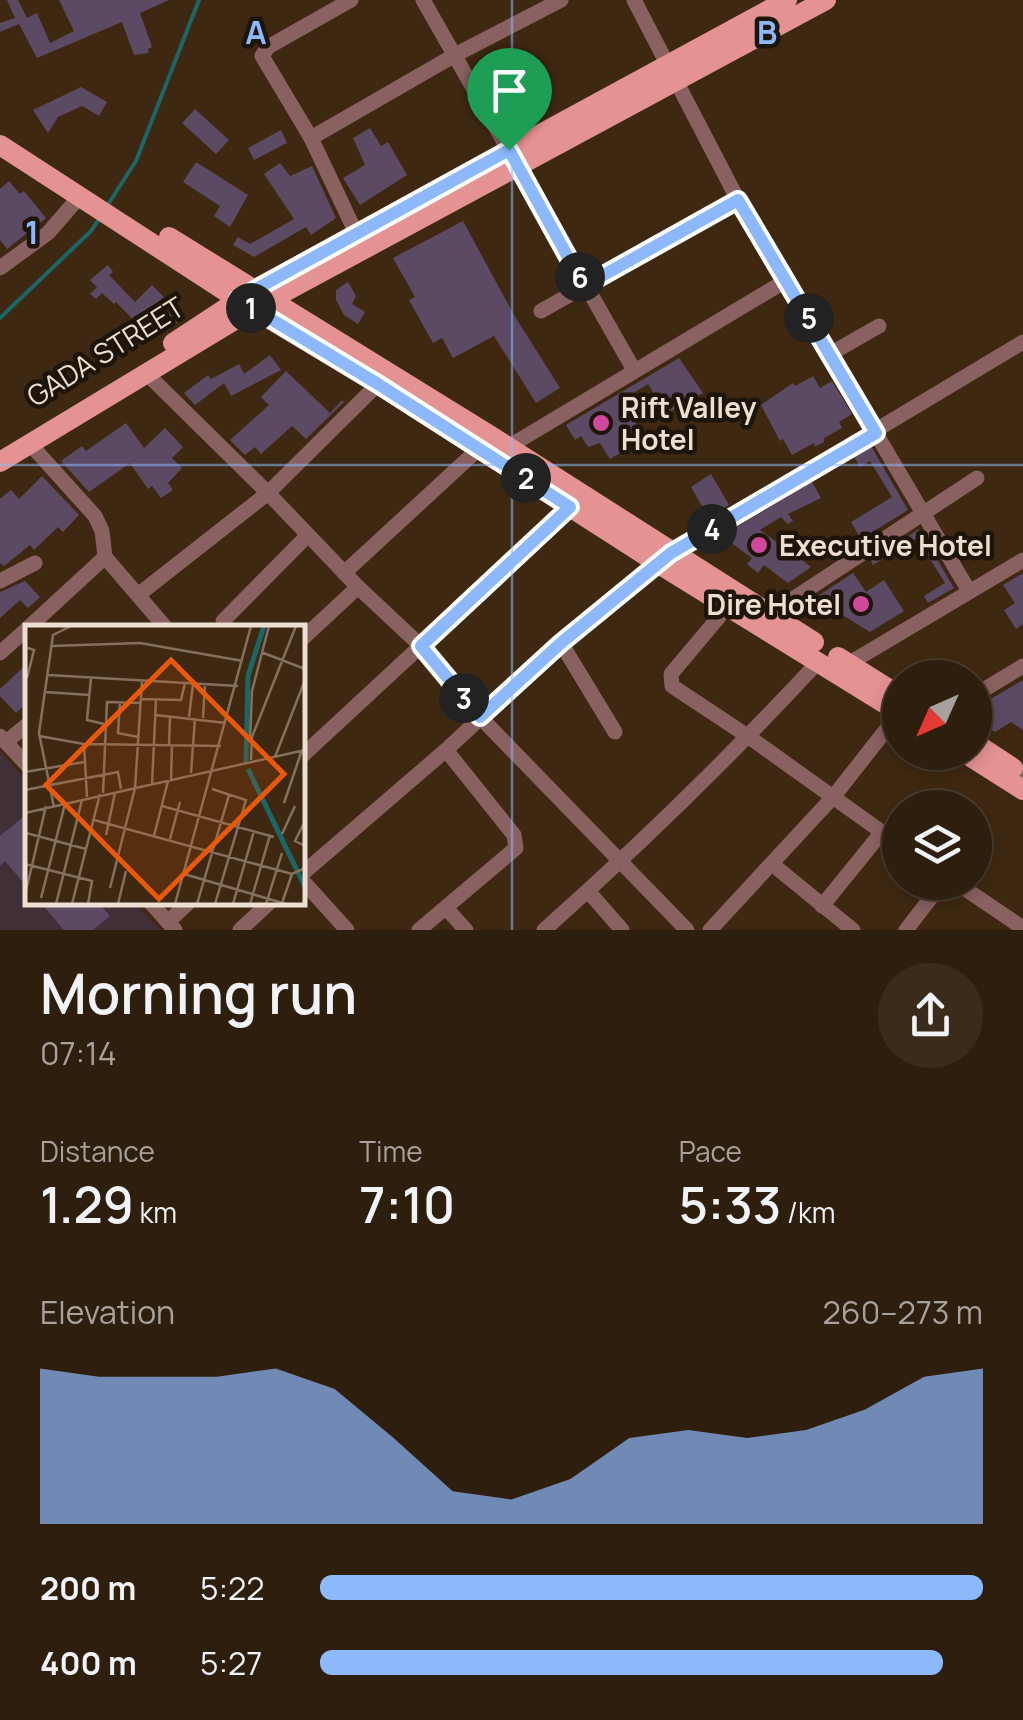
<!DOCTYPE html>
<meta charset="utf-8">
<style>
:root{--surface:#2e1e0d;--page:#3a2b1b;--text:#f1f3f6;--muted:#a7a29d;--line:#493c2e;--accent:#8db9fc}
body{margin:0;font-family:Manrope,sans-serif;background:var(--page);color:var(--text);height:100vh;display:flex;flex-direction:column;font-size:38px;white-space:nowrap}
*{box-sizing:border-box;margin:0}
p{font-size:32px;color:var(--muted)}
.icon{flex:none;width:55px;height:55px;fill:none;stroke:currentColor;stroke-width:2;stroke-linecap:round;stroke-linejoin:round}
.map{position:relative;height:930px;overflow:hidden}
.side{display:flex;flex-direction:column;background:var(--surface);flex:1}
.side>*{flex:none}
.needle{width:65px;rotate:225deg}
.buttons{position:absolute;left:882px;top:660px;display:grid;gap:20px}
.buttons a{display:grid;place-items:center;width:110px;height:110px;border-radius:50%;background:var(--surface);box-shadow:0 5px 15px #0003,0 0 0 2px var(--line);font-size:50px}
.pin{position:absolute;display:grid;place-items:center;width:85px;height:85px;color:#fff;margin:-102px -42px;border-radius:50% 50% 50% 0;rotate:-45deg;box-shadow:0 0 10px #0007}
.pin .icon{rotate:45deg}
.km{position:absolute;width:50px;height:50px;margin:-25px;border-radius:50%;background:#222;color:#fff;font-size:28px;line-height:50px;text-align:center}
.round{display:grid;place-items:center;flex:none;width:105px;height:105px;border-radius:52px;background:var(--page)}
.summary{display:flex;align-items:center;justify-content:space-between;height:170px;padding:0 40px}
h1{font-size:55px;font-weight:600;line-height:75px}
.figures{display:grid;grid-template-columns:repeat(3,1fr);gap:15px;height:170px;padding:10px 40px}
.figures div{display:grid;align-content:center}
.figures b{font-size:50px;font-weight:600}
.figures small{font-size:28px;font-weight:400}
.figures p{font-size:28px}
.chart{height:280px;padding:20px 40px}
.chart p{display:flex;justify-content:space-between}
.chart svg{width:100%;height:180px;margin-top:10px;fill:var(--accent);opacity:.7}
ul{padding:0 40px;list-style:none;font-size:32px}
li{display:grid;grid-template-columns:160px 120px 1fr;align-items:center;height:75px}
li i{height:25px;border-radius:12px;background:var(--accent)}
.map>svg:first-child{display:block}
.industrial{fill:#412f37}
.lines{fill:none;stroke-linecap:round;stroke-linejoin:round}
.stream{stroke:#1b6667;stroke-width:4}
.building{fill:#5c4a64}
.minor{stroke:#896160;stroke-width:15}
.major{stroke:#e49292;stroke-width:20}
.route-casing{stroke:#fff;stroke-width:20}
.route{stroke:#8db9fc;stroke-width:12}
.grid{fill:none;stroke:#8db9fc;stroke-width:2.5;stroke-opacity:0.55}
.hotel-dot{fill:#d1479c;stroke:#1d140a;stroke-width:4}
.labels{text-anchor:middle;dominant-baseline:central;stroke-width:9;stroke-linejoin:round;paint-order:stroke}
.street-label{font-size:28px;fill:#ecded0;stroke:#1d140a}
.poi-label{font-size:28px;font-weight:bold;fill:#ecded0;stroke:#1d140a;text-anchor:start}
.inset-river{fill:none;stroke:#1b6667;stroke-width:5}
.inset-road{fill:none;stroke:#84715d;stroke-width:2.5}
.view{fill:#e8590c;fill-opacity:0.15;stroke:#e8590c;stroke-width:5}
.inset-edge{fill:none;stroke:#ecded0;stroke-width:5}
.grid-label{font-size:32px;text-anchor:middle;font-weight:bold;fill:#8db9fc;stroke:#1d140a;stroke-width:9;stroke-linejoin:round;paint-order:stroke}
</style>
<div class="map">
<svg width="1023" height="930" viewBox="0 0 1023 930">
<rect width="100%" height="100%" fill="#3e2811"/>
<polygon class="industrial" points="0,751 27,782 28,902 135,903 160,930 0,930"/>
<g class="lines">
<g class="stream">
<polyline points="107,206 136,161 199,0"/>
<polyline points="0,318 91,231 99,219"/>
</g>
</g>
<g class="building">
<polygon points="7,0 18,0 27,18 37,13 50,43 74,31 59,0 169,0 140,13 152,47 148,49 149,53 134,55 122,22 37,58 19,24 0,32 0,23 15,18"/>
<polygon points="81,87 107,102 99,116 82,106 58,117 48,133 33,110"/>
<polygon points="195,109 229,140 216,154 182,123"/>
<polygon points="370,128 381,146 388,142 407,175 360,205 343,178 365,165 353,138"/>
<polygon points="281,130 287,143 254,160 248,148"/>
<polygon points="196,162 248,195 230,227 214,216 220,206 183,182"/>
<polygon points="280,163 290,176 312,166 336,218 311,235 306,227 254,257 233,245 238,237 250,244 294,219 264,174"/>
<polygon points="9,181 20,194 24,191 46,218 7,249 0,240 0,189"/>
<polygon points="463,221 514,315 560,388 536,403 494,336 453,358 442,338 433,343 409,300 415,297 393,258"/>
<polygon points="108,265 113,272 109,275 135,302 152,285 164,297 158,302 178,322 167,331 162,327 151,338 116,302 114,304 102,293 96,299 90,294 97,287 90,280"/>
<polygon points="348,282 356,296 352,304 365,312 358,324 344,315 336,300 336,290"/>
<polygon points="270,355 281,370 231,396 224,383 195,405 184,393 208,375 211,379 239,364 244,374"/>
<polygon points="679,358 703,393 666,414 648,384 622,400 642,433 621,445 624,451 610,459 600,443 588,447 581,436 575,440 566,425"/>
<polygon points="286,371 330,413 342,400 344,402 306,439 292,426 261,454 255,447 245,455 230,440 269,405 261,397"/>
<polygon points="813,376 820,388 832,381 852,414 839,422 842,428 824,438 824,442 815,447 814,443 792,455 783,439 780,441 761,405 793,383 795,386"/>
<polygon points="126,423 144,448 165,428 183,447 172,458 182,468 168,483 173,490 161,498 152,486 148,489 130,463 89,492 61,461 82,446 86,451"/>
<polygon points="871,446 908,510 861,539 851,522 892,497 870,461 860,467 854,457"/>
<polygon points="711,474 729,505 703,520 699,514 705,511 691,487"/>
<polygon points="42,476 79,515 63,532 58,527 34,550 30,545 4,566 0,563 0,499 11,490 19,499"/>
<polygon points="812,482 821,498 788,514 793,521 788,524 781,517 760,530 811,567 788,583 764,565 758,573 747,564 752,558 722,536"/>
<polygon points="919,529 954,588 928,603 924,596 945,583 917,538 873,565 871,561"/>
<polygon points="853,573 866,592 884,580 904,611 870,632 815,598"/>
<polygon points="1023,573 1023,624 1016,629 1004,610 1015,603 1003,585"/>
<polygon points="25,581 40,597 28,608 20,600 0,618 0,592"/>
<polygon points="28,663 28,702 16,713 0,696 0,689"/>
<polygon points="1023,680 1023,730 1011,722 995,732 975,720 975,708"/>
<polygon points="28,813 28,888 5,861 0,866 0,836"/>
<polygon points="40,902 98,902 110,916 93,930 64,930"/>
</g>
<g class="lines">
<g class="minor">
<polyline points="351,0 268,47 262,56 311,138 356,233"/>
<polyline points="423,0 634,370"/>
<polyline points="634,0 738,200 969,591"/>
<polyline points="311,138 455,55 561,0"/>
<polyline points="0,268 48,233 81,195"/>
<polyline points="541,311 738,200"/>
<polyline points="830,354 879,326"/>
<polyline points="147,374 268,493 358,587 421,646 480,717 687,930"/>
<polyline points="30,444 95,516 102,531 105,557 166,628"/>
<polyline points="508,447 787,280"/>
<polyline points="344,573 485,443"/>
<polyline points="0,581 35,563"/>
<polyline points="138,595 268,493 378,384"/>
<polyline points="729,605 671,674 672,686 749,737 900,845"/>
<polyline points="770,614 977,478"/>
<polyline points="223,621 307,536"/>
<polyline points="28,628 105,557"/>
<polyline points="302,639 358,587"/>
<polyline points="561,643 615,732"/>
<polyline points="0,653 28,628"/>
<polyline points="843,667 1023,560"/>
<polyline points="975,695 1023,666"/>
<polyline points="0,736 28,766"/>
<polyline points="6,742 28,724"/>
<polyline points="302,756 576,502"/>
<polyline points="1022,774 1023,774"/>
<polyline points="772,864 853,930"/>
<polyline points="302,874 446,750 561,643 671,553 1023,342"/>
<polyline points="302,880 347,930"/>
<polyline points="955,882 1023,928"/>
<polyline points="588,891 622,930"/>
<polyline points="150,902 175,930"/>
<polyline points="822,906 882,832"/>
<polyline points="446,908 466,930"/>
<polyline points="168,922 189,902"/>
<polyline points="240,930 270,902"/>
<polyline points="419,930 516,848 514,835 446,750"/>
<path d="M544,930C640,845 731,756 819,661"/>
<polyline points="710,930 834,796 900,712"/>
<polyline points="906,930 943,882"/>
</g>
<g class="major">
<polyline points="0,145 253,309 378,384 659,564 900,713"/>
<polyline points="169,237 491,436 814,642"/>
<polyline points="173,343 252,291 787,0"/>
<polyline points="0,462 253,309 826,0"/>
<polyline points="838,657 900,696"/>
<polyline points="975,743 1013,768"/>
<polyline points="963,752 1023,790"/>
</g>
</g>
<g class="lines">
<g class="route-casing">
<polygon id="route" points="509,150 584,286 738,200 876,433 671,553 561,643 480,717 421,646 570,507 378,384 238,299"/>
</g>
<use href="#route" class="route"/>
</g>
<path class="grid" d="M512,0V930M0,465H1023"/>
<g class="hotel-dot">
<circle cx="601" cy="423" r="10"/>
<circle cx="759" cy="545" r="10"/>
<circle cx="861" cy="604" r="10"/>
</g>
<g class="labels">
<g class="street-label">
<text transform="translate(105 351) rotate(-32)">GADA STREET</text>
</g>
<g class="poi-label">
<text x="621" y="407">Rift Valley<tspan x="621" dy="32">Hotel</tspan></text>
<text x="779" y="545">Executive Hotel</text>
<text x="841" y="604" text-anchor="end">Dire Hotel</text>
</g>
</g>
<g transform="translate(25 625)">
<rect width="280" height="280" fill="#3e2811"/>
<path class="inset-river" d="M221,137L223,51L239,1M223,144L280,262"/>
<path class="inset-road" d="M27,21L115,18L218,36M0,22L9,25L2,53M236,27L280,44M23,50L213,61M66,53L62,95L79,99M20,67L65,70M116,74L156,75L160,58M95,77L93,108L113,112M130,90L201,98M164,92L168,59M178,93L180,59M14,111L59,119L196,121M225,114L227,66L244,1M59,119L62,172M144,121L145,91M250,132L280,55M226,135L227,112L271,1M0,147L59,137M166,148L170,93M146,155L147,121M127,159L131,75M187,164L221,175L190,279M0,165L93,147L96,164M78,168L82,77L116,78M259,178L277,125M137,181L249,212M29,182L14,108L28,10L46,1M0,188L280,125M69,195L267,249L280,243M280,196L270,216L280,221M1,208L61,224M257,209L270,181M81,210L90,168M129,211L143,156M145,214L155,177M0,239L67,256L63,279M159,249L261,279M85,263L110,163L117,56M0,270L21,181M16,273L40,179M257,278L267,249M31,279L57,175M47,279L75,169M93,279L101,246M150,279L226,1M172,279L204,170M208,279L229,206M225,279L245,210M241,279L257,228"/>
<path class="view" d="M146,35L259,149L134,274L21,160Z"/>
<rect width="280" height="280" class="inset-edge"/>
</g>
<g class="grid-label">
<text x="256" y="44">A</text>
<text x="767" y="44">B</text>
<text x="32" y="244">1</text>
</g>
</svg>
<div class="buttons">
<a><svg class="needle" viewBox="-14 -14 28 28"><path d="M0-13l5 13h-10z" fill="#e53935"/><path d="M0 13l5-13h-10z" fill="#a7a29d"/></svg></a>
<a><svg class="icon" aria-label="layers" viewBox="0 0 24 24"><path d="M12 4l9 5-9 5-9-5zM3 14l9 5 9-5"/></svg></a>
</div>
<div class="pin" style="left:509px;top:150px;background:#1e9e55"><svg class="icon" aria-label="arrive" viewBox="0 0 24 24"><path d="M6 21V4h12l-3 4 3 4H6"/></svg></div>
<b class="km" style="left:251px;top:308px">1</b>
<b class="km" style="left:526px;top:478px">2</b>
<b class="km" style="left:464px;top:698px">3</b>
<b class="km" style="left:712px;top:529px">4</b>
<b class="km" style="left:809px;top:318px">5</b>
<b class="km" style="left:580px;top:277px">6</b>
</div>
<section class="side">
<div class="summary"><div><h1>Morning run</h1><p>07:14</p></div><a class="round"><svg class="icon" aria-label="share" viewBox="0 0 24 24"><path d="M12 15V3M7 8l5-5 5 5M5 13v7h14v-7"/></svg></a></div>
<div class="figures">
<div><p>Distance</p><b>1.29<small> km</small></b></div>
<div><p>Time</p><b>7:10</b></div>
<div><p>Pace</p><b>5:33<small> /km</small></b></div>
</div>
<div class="chart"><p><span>Elevation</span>260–273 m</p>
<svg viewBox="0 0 160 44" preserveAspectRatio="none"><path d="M0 44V6L10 8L20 8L30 8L40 6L50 11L60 23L70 36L80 38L90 33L100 23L110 21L120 23L130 21L140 16L150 8L160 6V44z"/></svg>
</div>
<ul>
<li><b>200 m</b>5:22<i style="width:100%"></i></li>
<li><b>400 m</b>5:27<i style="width:94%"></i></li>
</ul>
</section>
